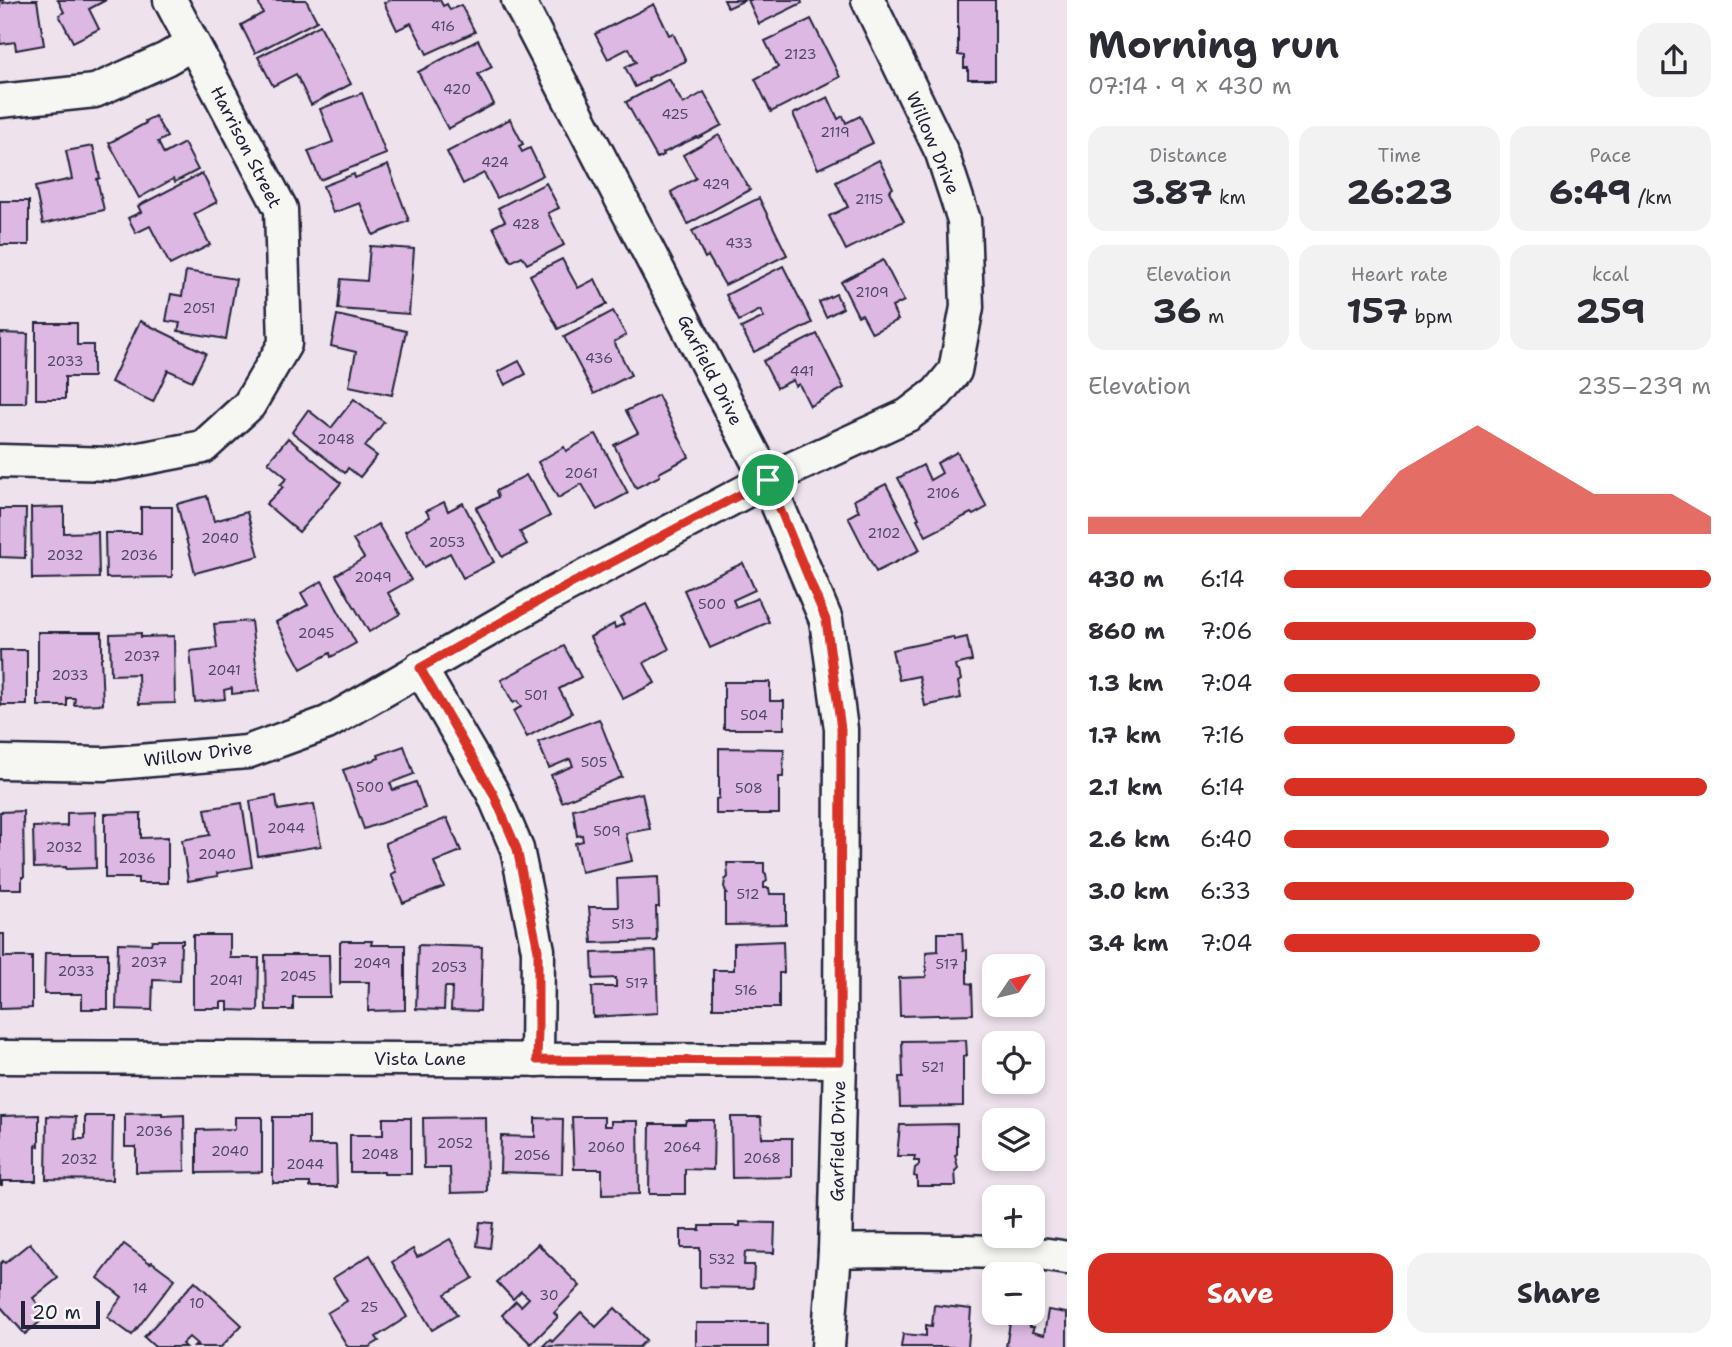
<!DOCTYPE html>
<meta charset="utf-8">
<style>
:root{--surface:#fff;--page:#f2f2f3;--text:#2b2b33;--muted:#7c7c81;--accent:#d93025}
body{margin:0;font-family:"Shantell Sans",sans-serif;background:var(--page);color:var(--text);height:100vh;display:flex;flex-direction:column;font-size:26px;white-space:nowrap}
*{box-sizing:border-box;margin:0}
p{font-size:23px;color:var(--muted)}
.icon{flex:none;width:38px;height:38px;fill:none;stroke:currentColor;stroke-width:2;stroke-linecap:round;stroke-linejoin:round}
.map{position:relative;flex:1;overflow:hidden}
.details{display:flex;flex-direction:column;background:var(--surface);width:665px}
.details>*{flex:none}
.needle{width:46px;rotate:55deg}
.controls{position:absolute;left:982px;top:954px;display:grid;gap:14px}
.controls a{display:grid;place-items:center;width:63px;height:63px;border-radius:14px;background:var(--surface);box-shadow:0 4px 10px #0003;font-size:35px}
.scale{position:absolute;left:21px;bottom:18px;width:79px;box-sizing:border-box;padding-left:7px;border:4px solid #22223b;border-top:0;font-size:19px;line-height:24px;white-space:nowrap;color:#22223b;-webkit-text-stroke:5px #f6f6f2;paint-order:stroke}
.pin{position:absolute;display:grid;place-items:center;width:60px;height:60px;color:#fff;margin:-30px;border:4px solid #fff;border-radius:50%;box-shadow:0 2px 7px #0007}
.round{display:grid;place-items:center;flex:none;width:74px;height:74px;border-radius:21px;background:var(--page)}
.headline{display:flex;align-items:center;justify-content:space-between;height:119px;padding:0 21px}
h1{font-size:38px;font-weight:700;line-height:52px}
.metrics{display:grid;grid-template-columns:repeat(3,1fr);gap:10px;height:119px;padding:7px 21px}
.metrics div{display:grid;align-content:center;border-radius:18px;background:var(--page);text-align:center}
.metrics b{font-size:35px;font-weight:700}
.metrics small{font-size:19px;font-weight:400}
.metrics p{font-size:19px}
.chart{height:196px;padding:14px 21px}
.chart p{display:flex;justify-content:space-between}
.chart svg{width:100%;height:126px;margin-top:7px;fill:var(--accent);opacity:.7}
.button{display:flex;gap:14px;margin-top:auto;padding:14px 21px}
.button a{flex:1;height:80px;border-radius:21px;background:var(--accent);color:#fff;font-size:28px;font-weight:700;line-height:80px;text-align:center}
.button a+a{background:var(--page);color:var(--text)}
ul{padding:0 21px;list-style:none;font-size:23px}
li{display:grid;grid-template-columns:112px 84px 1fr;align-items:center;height:52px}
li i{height:18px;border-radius:9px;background:var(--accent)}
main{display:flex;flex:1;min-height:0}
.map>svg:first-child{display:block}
.building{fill:#dcb8e2;stroke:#22223b;stroke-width:2}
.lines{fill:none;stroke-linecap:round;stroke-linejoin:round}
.minor-casing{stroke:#22223b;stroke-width:37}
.minor{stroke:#f6f6f2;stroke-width:32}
.route-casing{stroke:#fff;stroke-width:14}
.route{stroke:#d93025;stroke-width:9}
.labels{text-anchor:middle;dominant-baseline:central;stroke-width:5;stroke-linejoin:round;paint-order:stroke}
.number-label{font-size:14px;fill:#504865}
.street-label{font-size:18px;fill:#22223b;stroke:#f6f6f2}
</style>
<main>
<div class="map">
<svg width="1067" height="1347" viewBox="0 0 1067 1347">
<rect width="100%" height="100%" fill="#eee3ed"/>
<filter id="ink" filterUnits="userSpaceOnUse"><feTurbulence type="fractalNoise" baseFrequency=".0143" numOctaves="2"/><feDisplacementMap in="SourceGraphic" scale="14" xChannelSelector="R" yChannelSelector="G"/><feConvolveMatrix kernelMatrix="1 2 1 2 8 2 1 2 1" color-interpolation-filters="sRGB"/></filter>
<g filter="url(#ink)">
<g class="building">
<polygon points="0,0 3,0 3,3 20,0 37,0 44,45 16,50 15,42 0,44"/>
<polygon points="58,0 106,0 89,9 99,29 73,42 59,15 64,12"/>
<polygon points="257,0 306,0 317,21 255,53 241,25 263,13"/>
<polygon points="390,0 440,0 443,6 447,4 450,10 461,5 475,32 427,54 411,23 397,30 384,3"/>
<polygon points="724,0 745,0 728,8"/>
<polygon points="748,0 801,0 802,3 759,24"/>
<polygon points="958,0 995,0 995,79 968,79 968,68 964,68 964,56 958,55"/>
<polygon points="654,4 669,35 673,33 686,61 648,78 649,80 635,87 625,67 636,62 629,48 608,59 595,34"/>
<polygon points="811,19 840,77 771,112 755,79 778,67 765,41"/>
<polygon points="320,25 351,84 311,105 296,74 273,86 258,57"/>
<polygon points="478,40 492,67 478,74 494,104 448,129 418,72"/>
<polygon points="669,79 683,104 704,92 722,125 698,138 697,137 663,153 664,155 657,158 626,102"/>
<polygon points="362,93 386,154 320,180 308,151 333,142 320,109"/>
<polygon points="828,97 838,119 843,116 846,123 860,116 873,143 818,169 793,114"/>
<polygon points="155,116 167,137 158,142 164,154 184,143 198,170 175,182 173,179 139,198 109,143 146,123 145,121"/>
<polygon points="510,119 523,144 519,146 522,152 530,148 543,175 497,198 484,173 463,184 447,152"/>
<polygon points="719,135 750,190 688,224 671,192 696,178 683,155"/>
<polygon points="93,146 100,178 97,179 104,210 43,224 35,187 72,179 66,151"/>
<polygon points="879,160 893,188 889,191 904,221 846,250 829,216 848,207 836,182"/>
<polygon points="388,165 409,221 373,235 360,203 333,213 323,186 354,174 355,178"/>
<polygon points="202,173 217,202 194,214 210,245 170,265 150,226 136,233 128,218 141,212 138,206"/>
<polygon points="546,183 559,208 548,213 564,245 527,264 522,256 511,262 493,227 505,221 498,208"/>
<polygon points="759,198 787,255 725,285 708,256 705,258 692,231"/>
<rect x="0" y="201" width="29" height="44"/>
<polygon points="370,246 414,249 409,314 338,309 341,279 367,281"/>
<polygon points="562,259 578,288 595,279 607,304 558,329 530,275"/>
<polygon points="883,260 904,301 892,307 898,320 872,333 862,314 858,316 841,282"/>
<polygon points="783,266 812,323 754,352 741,328 764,317 760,310 739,321 726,295"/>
<polygon points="186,271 236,279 226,339 178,331 180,323 166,321 171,294 182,296"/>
<polygon points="836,294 843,308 826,317 819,302"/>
<polygon points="613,311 626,335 614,342 631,375 594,394 564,337"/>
<polygon points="337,315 406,331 392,395 349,386 356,352 331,346"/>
<polygon points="140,321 206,353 192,381 168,370 153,402 111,382"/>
<polygon points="36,323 77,323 77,345 93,345 93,377 65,377 65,399 36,399"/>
<polygon points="0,333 28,334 26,403 0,403"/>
<polygon points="817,334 844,388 810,406 799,384 795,386 793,380 777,388 763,361"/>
<polygon points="519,361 526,374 505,385 498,372"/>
<polygon points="658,395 689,457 659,473 660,476 636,488 614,445 638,433 626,411"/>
<polygon points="354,399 384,422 365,447 377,456 360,477 348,468 345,473 292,432 308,410 331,428"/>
<polygon points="596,434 628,493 597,510 582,484 558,498 538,462 564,447 566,451"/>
<polygon points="288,438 341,483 299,532 266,504 283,487 280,485 287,478 268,462"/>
<polygon points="957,452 987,507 973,515 971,513 926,536 917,519 919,518 898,478 923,465 930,480 942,473 937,463"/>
<polygon points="526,475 530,482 532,481 550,516 520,532 527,544 502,557 476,508 498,497 496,491"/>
<polygon points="886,484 920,550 876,572 848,517 859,511 854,500"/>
<polygon points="207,496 214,521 247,512 259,556 195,573 177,504"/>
<polygon points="444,502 448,511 463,503 494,562 463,578 450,553 424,567 405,531 430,517 426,511"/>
<polygon points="64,507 64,533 98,532 99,578 32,579 31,508"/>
<polygon points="141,507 172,507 172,577 106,578 105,533 141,533"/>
<polygon points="0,509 26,509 25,558 0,557"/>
<polygon points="378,524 411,580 388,593 400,614 369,632 336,575 364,558 353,540"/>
<polygon points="743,563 755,590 733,600 736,607 758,598 769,622 710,648 684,590"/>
<polygon points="322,581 356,643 331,657 330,653 301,669 276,622 308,605 301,593"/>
<polygon points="646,604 669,649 644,663 655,683 623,699 590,637 614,624 615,628 624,624 620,617"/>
<polygon points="251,621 259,691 232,694 232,688 224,690 225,699 195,702 190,651 217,648 214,624"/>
<polygon points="38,632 102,632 102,657 101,658 103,704 74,705 75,698 67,698 67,706 38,706"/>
<polygon points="141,633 141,637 174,636 175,703 139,704 138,674 111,675 110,634"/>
<polygon points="953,637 954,640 967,637 972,661 955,665 956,670 959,671 961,680 958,682 961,698 925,706 919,676 899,680 892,650"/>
<polygon points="564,646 581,677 559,689 572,713 527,737 513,711 521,707 517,701 513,703 501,680"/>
<polygon points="0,650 27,650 27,705 1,705"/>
<polygon points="724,682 770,682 770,701 784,701 784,729 724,729"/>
<polygon points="599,719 622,777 562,802 551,775 573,766 570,759 549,768 538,742"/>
<polygon points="404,746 414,774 390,783 393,790 416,782 425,808 364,829 343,770 379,758 378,755"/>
<polygon points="719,748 784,749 783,777 779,777 779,814 716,814 716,799 719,798"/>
<polygon points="642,793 650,829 626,833 632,861 581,872 575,843 583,841 582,835 577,836 573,809"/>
<polygon points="276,796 278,810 314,804 321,846 258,856 250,801"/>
<polygon points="242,803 252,867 217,873 218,876 188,881 182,840 210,835 205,809"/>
<polygon points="23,811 24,877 22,877 22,889 0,889 0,812"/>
<polygon points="95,812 96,868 66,869 66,867 34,868 33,827 67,826 67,813"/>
<polygon points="141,813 141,838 168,837 168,883 138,883 138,878 105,878 105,814"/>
<polygon points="447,818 461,851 434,862 444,887 403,903 391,874 396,872 385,843"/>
<polygon points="727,863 764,863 764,872 766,874 767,881 764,883 764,888 769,888 770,894 786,894 786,924 725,925 725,894 727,894 724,887 725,880 728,877"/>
<polygon points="658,877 659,907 656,907 657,941 592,943 589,907 618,907 617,879"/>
<polygon points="938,933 962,933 963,951 967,950 967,983 972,984 973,1014 900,1016 899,978 926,977 926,952 938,951"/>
<polygon points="0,934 4,934 4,957 32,957 32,1008 0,1009"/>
<polygon points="193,935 230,935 230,958 259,958 258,1011 228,1010 228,1002 221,1002 221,1008 193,1008"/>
<polygon points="152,940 183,940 183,943 181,943 180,981 153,980 152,1010 116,1009 118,943 151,944"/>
<polygon points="342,941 372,941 371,945 405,945 405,1010 368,1011 369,982 342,982 340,984 340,943"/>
<polygon points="783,941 784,973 779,973 779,1008 713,1008 713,970 734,970 734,943"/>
<polygon points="418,945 482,947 480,1011 451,1010 452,987 445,987 444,1010 416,1009"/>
<polygon points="656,951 658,1013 593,1017 592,987 616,987 616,978 593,979 592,953"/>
<polygon points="45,953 108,953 108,1009 82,1009 82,994 44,994"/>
<polygon points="265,955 329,955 330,997 293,997 293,1010 266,1010"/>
<polygon points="966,1040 967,1056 963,1056 963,1106 900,1107 899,1077 903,1077 902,1041"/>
<polygon points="162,1113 162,1116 184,1115 185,1171 136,1172 136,1147 125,1147 125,1114"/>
<polygon points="39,1115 39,1146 36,1145 36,1181 2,1181 2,1185 0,1185 1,1116"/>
<polygon points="47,1116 76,1117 75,1139 85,1139 85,1116 113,1116 112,1180 46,1179"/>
<polygon points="235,1117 262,1117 262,1172 197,1173 197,1130 235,1129"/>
<polygon points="273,1117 309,1117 309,1145 336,1145 337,1187 310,1187 310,1183 273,1183"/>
<polygon points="486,1117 487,1192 451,1193 450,1168 424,1168 423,1118"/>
<polygon points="572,1117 604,1117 604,1126 611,1126 611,1121 638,1121 639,1194 602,1195 602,1169 574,1169"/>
<polygon points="731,1117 761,1117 762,1138 792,1138 792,1177 732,1178"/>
<polygon points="383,1118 411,1118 411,1174 384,1174 384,1172 350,1172 350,1135 383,1135"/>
<polygon points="535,1118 563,1119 562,1174 500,1172 501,1136 535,1137"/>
<polygon points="686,1120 714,1120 713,1170 685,1169 685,1194 649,1194 650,1124 685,1124"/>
<polygon points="957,1124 957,1154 955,1155 958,1168 955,1171 956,1186 917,1186 917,1177 914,1176 915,1168 919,1165 919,1161 914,1161 915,1156 897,1156 900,1125"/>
<polygon points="480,1222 493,1223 490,1248 477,1246"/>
<polygon points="740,1222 775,1223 774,1253 745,1252 744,1265 754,1265 753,1288 700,1287 700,1248 681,1248 681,1230 700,1230 700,1226 740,1226"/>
<polygon points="450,1239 473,1278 445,1294 457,1315 432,1330 392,1262 413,1249 417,1257 422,1255"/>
<polygon points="30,1243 58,1278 33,1298 47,1316 25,1334 0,1306 0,1264 3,1261 5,1263"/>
<polygon points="124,1244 150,1263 152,1262 175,1279 132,1335 107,1317 122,1297 98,1278"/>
<polygon points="538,1244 580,1286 554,1313 558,1317 531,1344 502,1315 516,1301 521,1306 529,1298 521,1291 513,1299 497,1282"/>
<polygon points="370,1255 407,1317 376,1337 379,1341 369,1347 348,1347 327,1313 347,1301 333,1278"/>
<polygon points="195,1281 242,1325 221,1347 194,1347 197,1344 189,1337 182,1344 185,1347 155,1347 144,1337"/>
<polygon points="934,1305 971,1309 968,1347 901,1347 903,1334 926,1336 926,1325 932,1326"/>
<polygon points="615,1308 646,1340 639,1347 543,1346 550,1339 552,1342 581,1312 596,1327"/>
<polygon points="1048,1310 1067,1313 1067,1347 1006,1347 1010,1323 1014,1323 1014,1321 1029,1324 1029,1327 1034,1327 1032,1332 1044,1335"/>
<rect x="696" y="1323" width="72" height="24"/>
</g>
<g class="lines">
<g class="minor-casing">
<g id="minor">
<polyline points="518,0 767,480 826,620 841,729 840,1061 835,1251 828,1347"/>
<polyline points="0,101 95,91 166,59 192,44"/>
<polyline points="0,461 114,464 203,447 249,405 285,344 281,209 170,0"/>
<polyline points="420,668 493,793 517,849 538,950 537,1060"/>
<polyline points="0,762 104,764 247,752 327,723 546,597 767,480 908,415 937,393 955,371 967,307 964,220 942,153 868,0"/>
<polyline points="0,1057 840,1061"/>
<path d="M835,1251C878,1249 921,1251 965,1251C999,1252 1034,1252 1067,1258"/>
</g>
</g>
<use href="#minor" class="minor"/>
</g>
</g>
<g class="lines" filter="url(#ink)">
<g class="route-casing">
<polygon id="route" points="768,480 826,620 841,729 840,1061 537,1060 538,1030 538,950 517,849 493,793 420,668 546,597"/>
</g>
<use href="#route" class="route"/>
</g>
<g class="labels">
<g class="number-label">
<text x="443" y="26">416</text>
<text x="800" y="54">2123</text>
<text x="457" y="89">420</text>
<text x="675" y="114">425</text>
<text x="835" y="132">2119</text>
<text x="495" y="162">424</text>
<text x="716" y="184">429</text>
<text x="869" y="199">2115</text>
<text x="526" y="224">428</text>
<text x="739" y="243">433</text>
<text x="872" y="292">2109</text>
<text x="199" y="308">2051</text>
<text x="599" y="358">436</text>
<text x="65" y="361">2033</text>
<text x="802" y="371">441</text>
<text x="336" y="439">2048</text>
<text x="581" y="473">2061</text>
<text x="943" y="493">2106</text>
<text x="884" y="533">2102</text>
<text x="220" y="538">2040</text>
<text x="447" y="542">2053</text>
<text x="65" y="555">2032</text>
<text x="139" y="555">2036</text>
<text x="373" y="577">2049</text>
<text x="712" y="604">500</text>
<text x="316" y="633">2045</text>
<text x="142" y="656">2037</text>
<text x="224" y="670">2041</text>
<text x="70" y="675">2033</text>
<text x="536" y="695">501</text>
<text x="754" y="715">504</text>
<text x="594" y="762">505</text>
<text x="370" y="787">500</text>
<text x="749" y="788">508</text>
<text x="286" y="828">2044</text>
<text x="607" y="831">509</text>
<text x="64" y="847">2032</text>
<text x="217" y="854">2040</text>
<text x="137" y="858">2036</text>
<text x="748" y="894">512</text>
<text x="623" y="924">513</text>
<text x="149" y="962">2037</text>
<text x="372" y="963">2049</text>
<text x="947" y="964">517</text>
<text x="449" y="967">2053</text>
<text x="76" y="971">2033</text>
<text x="298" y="976">2045</text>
<text x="226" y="980">2041</text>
<text x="637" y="983">517</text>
<text x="746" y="990">516</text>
<text x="933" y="1067">521</text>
<text x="154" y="1131">2036</text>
<text x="455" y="1143">2052</text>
<text x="606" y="1147">2060</text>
<text x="682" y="1147">2064</text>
<text x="230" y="1151">2040</text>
<text x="380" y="1154">2048</text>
<text x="532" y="1155">2056</text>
<text x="762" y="1158">2068</text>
<text x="79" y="1159">2032</text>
<text x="305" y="1164">2044</text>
<text x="722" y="1259">532</text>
<text x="140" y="1288">14</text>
<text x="549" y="1295">30</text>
<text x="197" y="1303">10</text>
<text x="369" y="1307">25</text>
</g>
<g class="street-label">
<text transform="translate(933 143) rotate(67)">Willow Drive</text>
<text transform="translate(246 147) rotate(63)">Harrison Street</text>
<text transform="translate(710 370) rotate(63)">Garfield Drive</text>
<text transform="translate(198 754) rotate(-7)">Willow Drive</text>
<text x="420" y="1059">Vista Lane</text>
<text transform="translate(838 1141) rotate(-89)">Garfield Drive</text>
</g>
</g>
</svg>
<div class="controls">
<a><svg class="needle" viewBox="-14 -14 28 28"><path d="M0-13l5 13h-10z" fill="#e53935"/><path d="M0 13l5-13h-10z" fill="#7c7c81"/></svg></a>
<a><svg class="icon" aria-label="locate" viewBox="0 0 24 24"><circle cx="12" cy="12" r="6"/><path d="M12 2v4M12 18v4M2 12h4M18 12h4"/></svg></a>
<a><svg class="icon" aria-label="layers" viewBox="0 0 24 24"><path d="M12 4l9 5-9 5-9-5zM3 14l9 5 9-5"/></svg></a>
<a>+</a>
<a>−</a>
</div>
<div class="scale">20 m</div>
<div class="pin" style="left:768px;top:480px;background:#1e9e55"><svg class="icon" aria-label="arrive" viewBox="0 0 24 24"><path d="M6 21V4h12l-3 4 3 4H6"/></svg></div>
</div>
<section class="details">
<div class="headline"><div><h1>Morning run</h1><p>07:14 · 9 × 430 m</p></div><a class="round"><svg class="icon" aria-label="share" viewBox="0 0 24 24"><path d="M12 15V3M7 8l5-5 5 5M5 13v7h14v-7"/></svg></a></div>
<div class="metrics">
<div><p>Distance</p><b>3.87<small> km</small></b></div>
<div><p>Time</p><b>26:23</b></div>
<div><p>Pace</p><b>6:49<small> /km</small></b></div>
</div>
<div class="metrics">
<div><p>Elevation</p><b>36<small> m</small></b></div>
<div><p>Heart rate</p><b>157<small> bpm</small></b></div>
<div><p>kcal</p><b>259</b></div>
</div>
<div class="chart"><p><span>Elevation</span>235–239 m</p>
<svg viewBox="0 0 160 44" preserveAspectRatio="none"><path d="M0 44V38L10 38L20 38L30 38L40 38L50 38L60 38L70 38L80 22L90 14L100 6L110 14L120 22L130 30L140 30L150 30L160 38V44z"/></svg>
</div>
<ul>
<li><b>430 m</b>6:14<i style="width:100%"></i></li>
<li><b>860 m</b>7:06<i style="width:59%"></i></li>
<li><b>1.3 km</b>7:04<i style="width:60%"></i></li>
<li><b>1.7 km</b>7:16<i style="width:54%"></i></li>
<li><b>2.1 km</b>6:14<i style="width:99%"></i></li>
<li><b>2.6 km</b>6:40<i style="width:76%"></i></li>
<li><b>3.0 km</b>6:33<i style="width:82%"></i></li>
<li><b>3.4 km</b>7:04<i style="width:60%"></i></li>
</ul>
<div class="button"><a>Save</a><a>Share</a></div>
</section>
</main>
